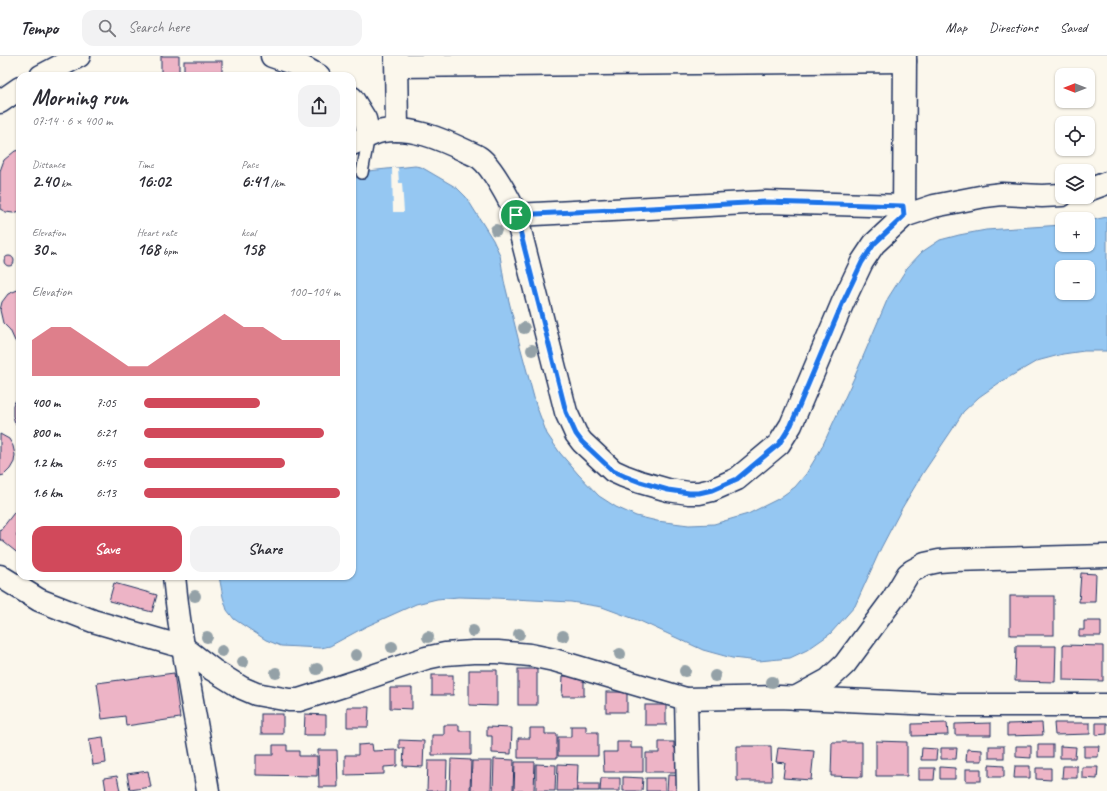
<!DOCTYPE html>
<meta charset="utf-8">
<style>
:root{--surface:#fff;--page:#f2f2f3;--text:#2b2b33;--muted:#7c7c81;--line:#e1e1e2;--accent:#d1495b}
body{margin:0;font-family:Caveat,sans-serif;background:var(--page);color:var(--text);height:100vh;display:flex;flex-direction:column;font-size:15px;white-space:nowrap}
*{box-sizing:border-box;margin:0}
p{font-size:13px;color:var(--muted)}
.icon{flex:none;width:22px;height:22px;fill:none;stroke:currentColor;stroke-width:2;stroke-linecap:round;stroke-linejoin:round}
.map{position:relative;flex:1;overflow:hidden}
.details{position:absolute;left:16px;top:16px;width:340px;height:508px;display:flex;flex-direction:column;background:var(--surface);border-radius:12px;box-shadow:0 1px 3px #0004}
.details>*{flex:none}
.needle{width:26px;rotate:270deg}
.controls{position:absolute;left:1055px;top:12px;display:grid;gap:8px}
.controls a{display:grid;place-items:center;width:40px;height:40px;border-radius:8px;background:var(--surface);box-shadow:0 1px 3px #0004;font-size:20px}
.pin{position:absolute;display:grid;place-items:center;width:34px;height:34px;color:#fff;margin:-17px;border:2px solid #fff;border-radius:50%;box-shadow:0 1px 4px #0007}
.round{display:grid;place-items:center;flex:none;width:42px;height:42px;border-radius:12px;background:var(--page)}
.head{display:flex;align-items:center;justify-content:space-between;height:68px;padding:0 16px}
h1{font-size:22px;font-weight:800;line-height:30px}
.figures{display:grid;grid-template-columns:repeat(3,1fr);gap:6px;height:68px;padding:4px 16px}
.figures div{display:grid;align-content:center}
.figures b{font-size:17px;font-weight:800}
.figures small{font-size:11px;font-weight:400}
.figures p{font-size:11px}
.chart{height:112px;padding:8px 16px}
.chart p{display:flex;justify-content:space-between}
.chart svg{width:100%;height:72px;margin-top:4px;fill:var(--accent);opacity:.7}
.button{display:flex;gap:8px;margin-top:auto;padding:8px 16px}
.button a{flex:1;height:46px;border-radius:12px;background:var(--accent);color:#fff;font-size:16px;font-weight:800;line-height:46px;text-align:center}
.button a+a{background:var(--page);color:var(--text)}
ul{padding:0 16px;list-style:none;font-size:13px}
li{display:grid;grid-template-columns:64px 48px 1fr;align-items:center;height:30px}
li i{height:10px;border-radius:5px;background:var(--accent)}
header{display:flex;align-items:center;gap:24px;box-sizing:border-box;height:56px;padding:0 20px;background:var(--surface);border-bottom:1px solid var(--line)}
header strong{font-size:19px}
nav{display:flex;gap:22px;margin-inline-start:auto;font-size:14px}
.search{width:280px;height:36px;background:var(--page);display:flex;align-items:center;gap:10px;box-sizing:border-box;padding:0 14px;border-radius:12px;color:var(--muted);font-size:15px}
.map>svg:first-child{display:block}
.water{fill:#95c7f2;stroke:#648ab7;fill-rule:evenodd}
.pier{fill:#fbf7ec}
.building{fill:#edb4c6;stroke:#1b2f5e}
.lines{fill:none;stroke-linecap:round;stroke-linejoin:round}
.lane-casing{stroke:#1b2f5e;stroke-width:14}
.street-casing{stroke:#1b2f5e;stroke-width:25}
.lane{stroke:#fbf7ec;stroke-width:11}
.street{stroke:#fbf7ec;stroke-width:22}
.tree{fill:#94a1a7}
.route-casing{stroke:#fff;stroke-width:8}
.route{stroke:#1a73e8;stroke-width:5}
</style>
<header>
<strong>Tempo</strong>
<div class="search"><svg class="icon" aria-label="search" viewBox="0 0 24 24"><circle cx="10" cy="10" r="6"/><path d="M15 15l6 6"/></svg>Search here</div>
<nav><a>Map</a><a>Directions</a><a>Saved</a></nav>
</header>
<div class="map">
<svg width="1107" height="735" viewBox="0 0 1107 735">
<rect width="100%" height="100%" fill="#fbf7ec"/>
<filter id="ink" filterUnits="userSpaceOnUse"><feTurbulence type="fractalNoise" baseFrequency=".025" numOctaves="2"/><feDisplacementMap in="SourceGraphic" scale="8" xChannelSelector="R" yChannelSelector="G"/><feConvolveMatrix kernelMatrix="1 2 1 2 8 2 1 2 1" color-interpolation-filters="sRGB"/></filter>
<g filter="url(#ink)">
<path class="water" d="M415,110L421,111L457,132L466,141L493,184L500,199L504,225L519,286L536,349L547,378L560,397L578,418L599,440L616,451L636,460L657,465L689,469L714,468L748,458L778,443L795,431L806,418L821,393L854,322L888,242L907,212L922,196L940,184L959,179L986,174L1062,169V189H1088V165L1107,161V295H1084L1063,298L1037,305L999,327L979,341L963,356L952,374L923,417L902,452L881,492L855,550L830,578L807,594L790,602L759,605L732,602L703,594L640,565L602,551L571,546L494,542L458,541L437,543L416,548L365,571L330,590L321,592L281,590L266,584L234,563L227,554L223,541L219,520H352V125L362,117L368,115ZM1062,211H1088V237H1062Z"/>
<polygon class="pier" points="392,112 398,112 399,127 402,127 404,156 393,156"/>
<g class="building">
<rect x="161" y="0" width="18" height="18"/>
<rect x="184" y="5" width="38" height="15"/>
<polygon points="20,94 20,155 13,157 6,156 0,153 0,115 4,104 15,95"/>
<circle cx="9" cy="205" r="5"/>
<polygon points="20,233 20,291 15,285 10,274 3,267 0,254 2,246 8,238"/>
<polygon points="20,338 20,372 15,367 13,360 13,349"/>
<polygon points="0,378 9,383 13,390 15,399 14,406 10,413 4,419 0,420"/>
<polygon points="20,449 20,474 16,480 20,483 20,499 0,483 0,475"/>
<polygon points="1081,517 1096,518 1095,546 1079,546"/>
<polygon points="114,527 157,539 152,556 109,545"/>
<rect x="1010" y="540" width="44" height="39"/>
<polygon points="1084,565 1101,565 1101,580 1079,580 1079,574 1084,574"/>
<polygon points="1063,589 1103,590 1103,625 1063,624"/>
<polygon points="1016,590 1056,590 1055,626 1015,625"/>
<rect x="518" y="613" width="19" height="36"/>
<polygon points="469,614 497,614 497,650 469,649"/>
<polygon points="174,617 180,662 126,670 125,660 102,663 97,627"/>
<rect x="432" y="619" width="21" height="20"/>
<polygon points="563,620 584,620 584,640 562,640"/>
<polygon points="390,632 412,632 412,653 390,652"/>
<rect x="606" y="636" width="21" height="20"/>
<rect x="645" y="649" width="21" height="20"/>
<polygon points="347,651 369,651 368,671 347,671"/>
<rect x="261" y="658" width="22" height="20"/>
<polygon points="305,658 326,659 326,679 304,679"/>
<polygon points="947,667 948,679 912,680 912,668"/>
<polygon points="991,667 991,679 955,679 955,668"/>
<polygon points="1042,667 1043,679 1007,680 1007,668"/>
<polygon points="1054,667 1090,667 1090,678 1055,679"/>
<polygon points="1096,667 1107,667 1107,678 1096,679"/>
<polygon points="444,669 459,669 459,675 471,675 471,699 432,699 432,679 444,679"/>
<polygon points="571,670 586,670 586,676 598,676 598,700 558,700 558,681 571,681"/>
<polygon points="487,671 512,672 511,698 492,697 492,680 487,680"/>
<polygon points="530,672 545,672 545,678 557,678 557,702 518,702 518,682 530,682"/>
<polygon points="103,681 106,707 93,709 89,683"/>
<polygon points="399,684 424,685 423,711 403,710 404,692 399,692"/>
<polygon points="876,685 907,686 907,720 876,720"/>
<polygon points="617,686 631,686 631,692 643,692 643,716 604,716 603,696 617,696"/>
<polygon points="659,686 674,686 674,692 685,692 686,716 646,716 646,697 659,697"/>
<polygon points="832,686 862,686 862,721 831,720"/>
<polygon points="372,688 373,695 397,694 397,710 384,711 384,718 345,719 345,699 358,699 358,689"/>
<polygon points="273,689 287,689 287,695 299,695 299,700 317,700 317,720 256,719 256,699 273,699"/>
<rect x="1038" y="689" width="15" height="12"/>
<polygon points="737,690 771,690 772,725 737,725"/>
<rect x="989" y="690" width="15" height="12"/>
<polygon points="1016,690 1031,690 1031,702 1016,701"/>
<polygon points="1060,690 1076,691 1075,702 1060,702"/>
<polygon points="1084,690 1099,690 1098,701 1084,701"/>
<polygon points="778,692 814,695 811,724 783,722 785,707 776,706"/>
<polygon points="922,692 937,693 936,704 921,704"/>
<polygon points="941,692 957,692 956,703 941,703"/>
<polygon points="967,693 982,694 982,705 966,705"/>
<polygon points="318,694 337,694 338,731 319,731"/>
<polygon points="451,703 471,704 470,735 450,735"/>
<polygon points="494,703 514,704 513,735 493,735"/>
<polygon points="428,705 447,705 446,735 427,735"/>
<polygon points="472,705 492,705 491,735 471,735"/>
<polygon points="515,706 535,706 534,735 514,735"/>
<polygon points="536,708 556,709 555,735 536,735"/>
<polygon points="558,708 578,709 577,735 557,735"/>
<polygon points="989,709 1004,710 1004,721 989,721"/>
<polygon points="1015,710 1030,710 1030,722 1014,722"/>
<polygon points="1063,710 1077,710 1077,722 1062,722"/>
<polygon points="940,711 955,712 955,723 940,723"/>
<polygon points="1082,711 1098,711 1097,723 1082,722"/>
<polygon points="919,712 935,712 934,724 919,724"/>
<polygon points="1036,712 1051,712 1051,724 1036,723"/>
<rect x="966" y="713" width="15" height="12"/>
<polygon points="148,715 151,731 130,734 127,718"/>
<polygon points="668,719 687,720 687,735 667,735"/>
<polygon points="117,720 120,735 106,735 104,722"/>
<polygon points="623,721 643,722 642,735 623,735"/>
<polygon points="601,722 620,722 620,735 600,735"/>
<rect x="646" y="722" width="19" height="13"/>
<rect x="577" y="728" width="22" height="7"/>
</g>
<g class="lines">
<g class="lane-casing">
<polyline id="lane" points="362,117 369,79"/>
</g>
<g class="street-casing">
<g id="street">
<polyline points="272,0 301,10 319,20"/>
<polyline points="396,0 397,74"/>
<polyline points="397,10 905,5"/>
<polyline points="41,20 79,0"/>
<polyline points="352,42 365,63 369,79"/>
<polyline points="0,46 20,32"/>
<path d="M352,88C362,83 372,77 383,75C411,70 441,83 466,95C470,97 476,99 480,102C492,111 510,144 516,159L566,356L576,378L582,386L613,415L624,420L640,426L668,434L689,437H699L712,434L737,423L779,388L791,369L843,246L862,206L874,188L904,160L934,150L985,140L1002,138L1042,140L1062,139"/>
<polyline points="1088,134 1107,127"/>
<polyline points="516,159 766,146 903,150"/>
<polyline points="904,160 905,0"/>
<polyline points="0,520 39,544 93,565 183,591 213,614 242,632 256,638 289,644 299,644 355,626 426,602 445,598 473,596 498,596 530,599 554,604 686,643 779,641 955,649 1107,649"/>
<path d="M174,520C181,592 196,664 208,735"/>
<polyline points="795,642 828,624 845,608 893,543 908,518 912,515 925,508 939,505 952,504 1107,500"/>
<polyline points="686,643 688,735"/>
</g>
</g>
<use href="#lane" class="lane"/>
<use href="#street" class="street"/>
</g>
<g class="tree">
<circle cx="496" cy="174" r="6"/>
<circle cx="524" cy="272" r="6"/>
<circle cx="532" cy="294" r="6"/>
<circle cx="195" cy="540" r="6"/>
<circle cx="473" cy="575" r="6"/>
<circle cx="519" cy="578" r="6"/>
<circle cx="563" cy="580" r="6"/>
<circle cx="207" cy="581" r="6"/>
<circle cx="428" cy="581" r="6"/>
<circle cx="392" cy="591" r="6"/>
<circle cx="222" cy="595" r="6"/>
<circle cx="620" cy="598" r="6"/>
<circle cx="356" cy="599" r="6"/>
<circle cx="243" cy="606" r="6"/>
<circle cx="317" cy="613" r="6"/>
<circle cx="685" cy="615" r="6"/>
<circle cx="276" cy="617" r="6"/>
<circle cx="715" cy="620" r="6"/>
<circle cx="772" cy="626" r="6"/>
</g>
</g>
<g class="lines" filter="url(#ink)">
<g class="route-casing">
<polygon id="route" points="766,146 903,150 904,160 874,188 862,206 843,246 791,369 779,388 737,423 712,434 699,437 689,437 668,434 640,426 624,420 613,415 582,386 576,378 566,356 516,159"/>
</g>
<use href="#route" class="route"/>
</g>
</svg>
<div class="controls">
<a><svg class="needle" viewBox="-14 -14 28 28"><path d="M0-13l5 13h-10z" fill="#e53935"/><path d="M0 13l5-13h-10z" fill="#7c7c81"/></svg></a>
<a><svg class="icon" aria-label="locate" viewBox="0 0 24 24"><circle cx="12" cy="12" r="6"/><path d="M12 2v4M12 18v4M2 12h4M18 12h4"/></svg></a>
<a><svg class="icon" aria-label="layers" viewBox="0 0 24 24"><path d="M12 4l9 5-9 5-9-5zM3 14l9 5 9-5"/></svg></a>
<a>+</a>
<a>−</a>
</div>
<div class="pin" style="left:516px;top:159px;background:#1e9e55"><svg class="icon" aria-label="arrive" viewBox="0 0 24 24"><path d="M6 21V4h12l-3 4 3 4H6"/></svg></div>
<section class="details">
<div class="head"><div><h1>Morning run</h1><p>07:14 · 6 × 400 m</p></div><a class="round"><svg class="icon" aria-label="share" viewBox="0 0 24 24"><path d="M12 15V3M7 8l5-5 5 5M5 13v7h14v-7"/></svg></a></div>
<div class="figures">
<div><p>Distance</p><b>2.40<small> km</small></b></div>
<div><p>Time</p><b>16:02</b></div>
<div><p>Pace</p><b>6:41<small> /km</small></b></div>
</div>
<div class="figures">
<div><p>Elevation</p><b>30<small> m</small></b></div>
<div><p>Heart rate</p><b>168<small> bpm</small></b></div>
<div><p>kcal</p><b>158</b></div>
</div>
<div class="chart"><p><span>Elevation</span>100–104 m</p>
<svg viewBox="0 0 160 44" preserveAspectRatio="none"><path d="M0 44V22L10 14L20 14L30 22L40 30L50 38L60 38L70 30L80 22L90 14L100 6L110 14L120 14L130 22L140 22L150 22L160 22V44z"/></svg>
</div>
<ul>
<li><b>400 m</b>7:05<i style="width:59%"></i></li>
<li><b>800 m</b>6:21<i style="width:92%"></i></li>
<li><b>1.2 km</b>6:45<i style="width:72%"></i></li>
<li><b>1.6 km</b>6:13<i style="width:100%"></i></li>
</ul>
<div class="button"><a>Save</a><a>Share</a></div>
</section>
</div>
